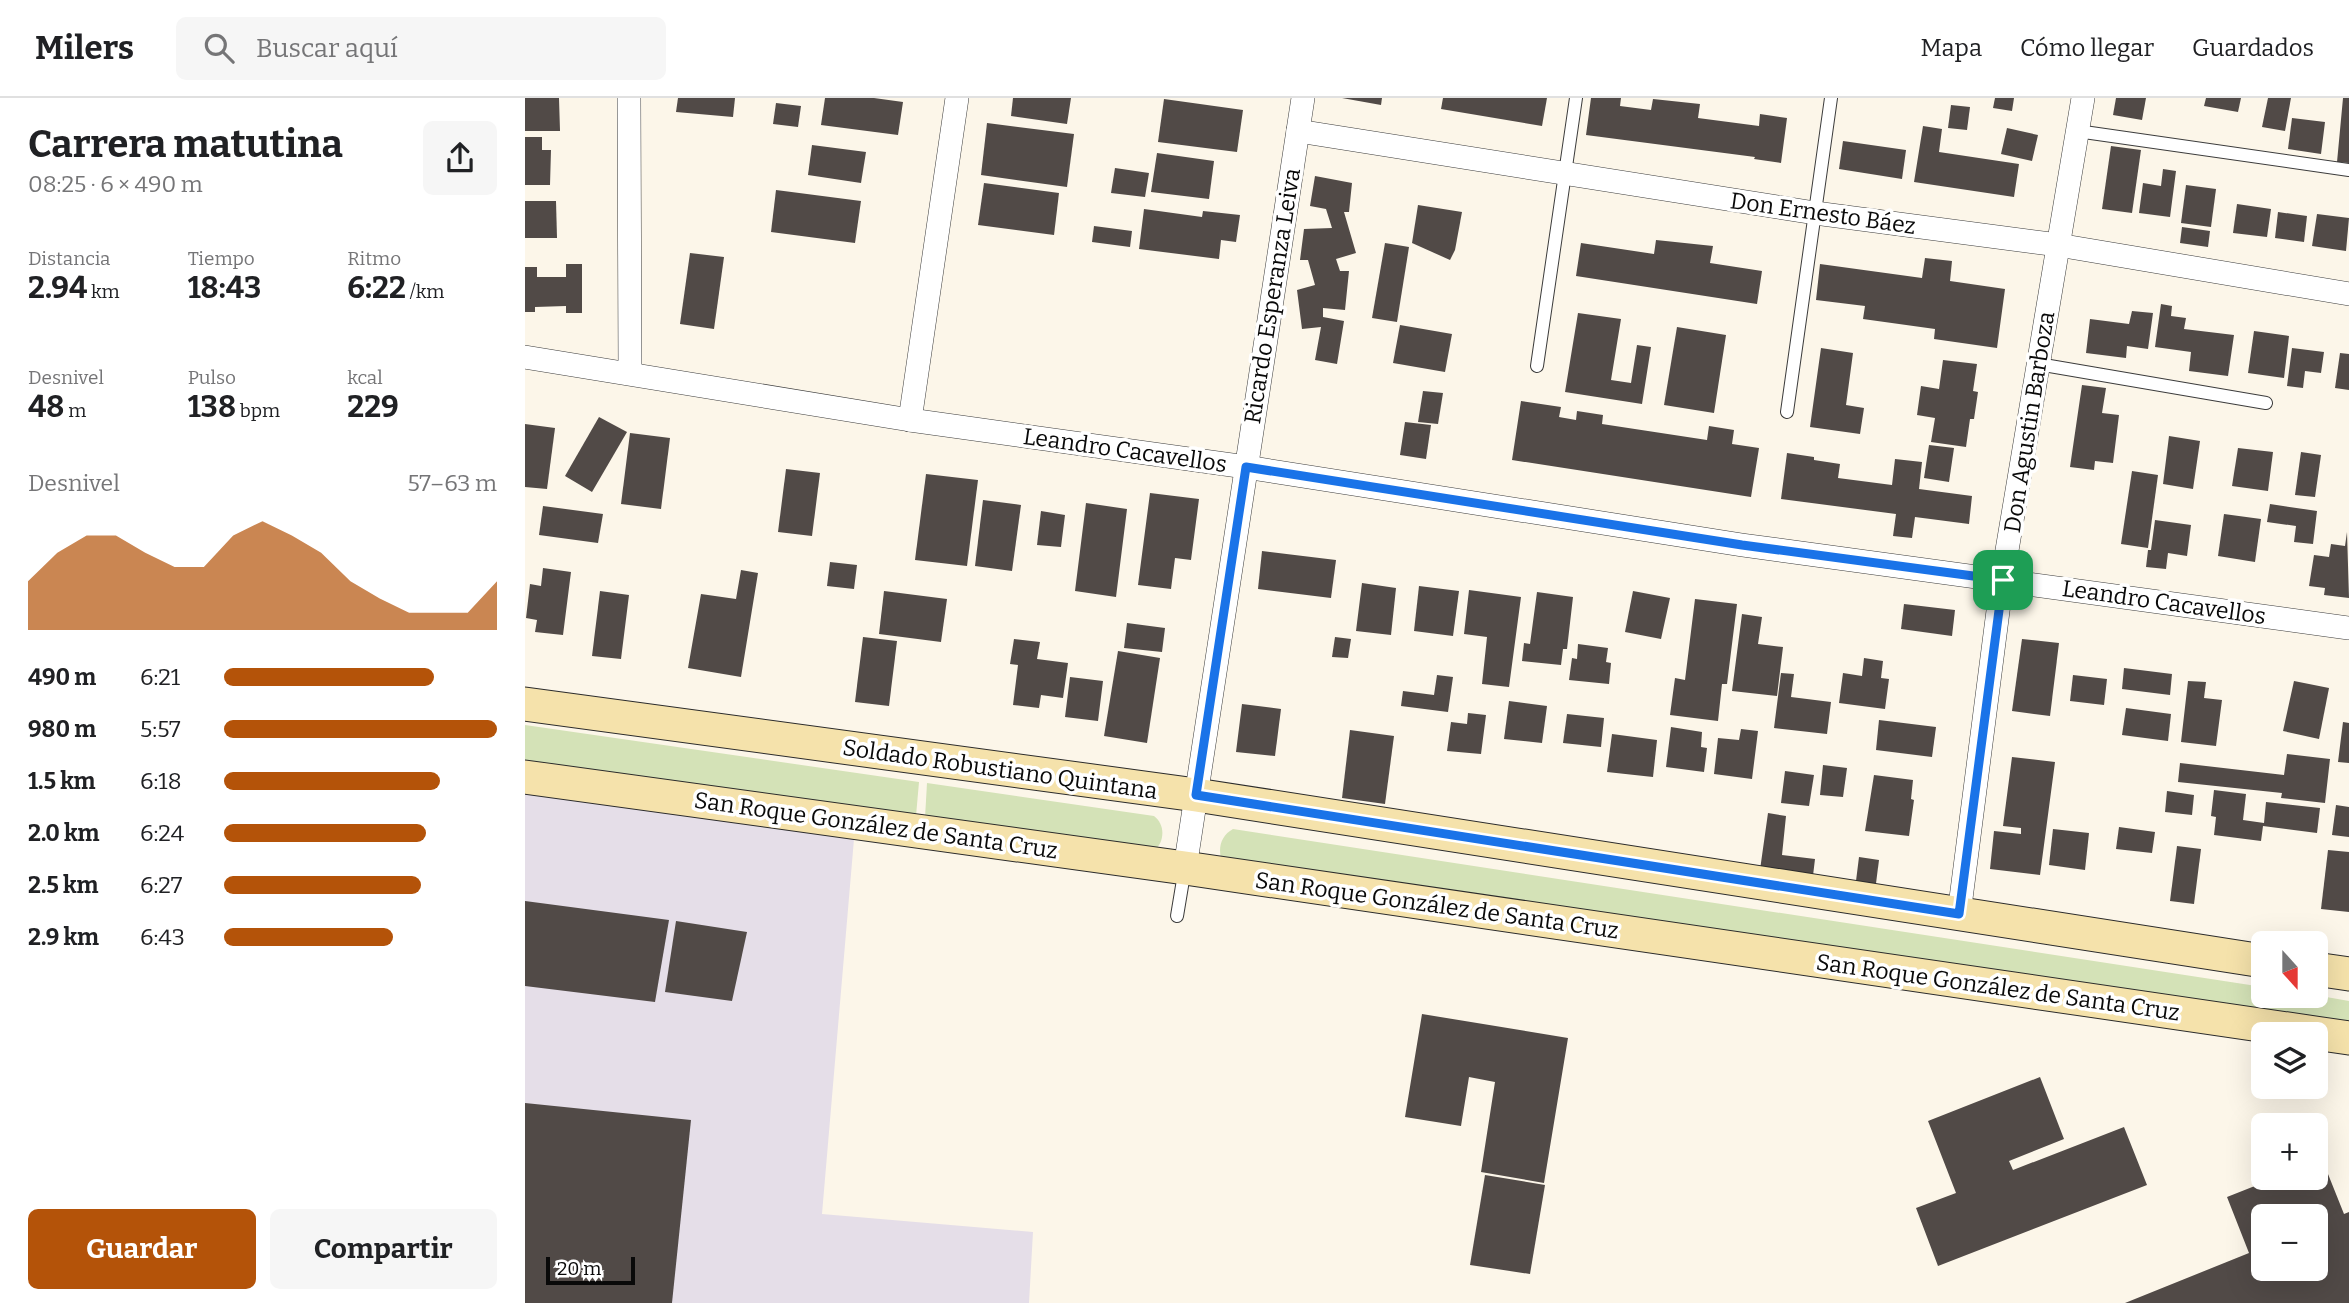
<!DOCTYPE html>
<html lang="es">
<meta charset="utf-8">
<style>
:root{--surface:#fff;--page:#f6f6f6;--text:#202124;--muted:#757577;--line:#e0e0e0;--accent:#b45309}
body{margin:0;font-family:Bitter,serif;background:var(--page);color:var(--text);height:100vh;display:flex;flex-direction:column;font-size:26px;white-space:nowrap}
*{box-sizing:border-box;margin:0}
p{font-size:23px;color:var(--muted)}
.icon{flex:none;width:38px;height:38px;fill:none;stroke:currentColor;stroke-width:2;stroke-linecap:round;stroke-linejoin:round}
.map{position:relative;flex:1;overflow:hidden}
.sheet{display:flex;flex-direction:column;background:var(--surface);width:525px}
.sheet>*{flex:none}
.needle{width:46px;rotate:159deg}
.buttons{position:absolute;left:1726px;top:833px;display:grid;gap:14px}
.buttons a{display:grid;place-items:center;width:77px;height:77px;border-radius:10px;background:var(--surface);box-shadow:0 7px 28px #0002;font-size:35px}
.scale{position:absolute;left:21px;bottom:18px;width:89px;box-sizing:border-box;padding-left:7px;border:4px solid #090909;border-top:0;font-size:19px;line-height:24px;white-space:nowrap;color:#090909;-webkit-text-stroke:5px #fff;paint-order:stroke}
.pin{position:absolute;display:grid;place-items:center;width:60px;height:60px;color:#fff;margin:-30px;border-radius:14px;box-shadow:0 4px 10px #0006}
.round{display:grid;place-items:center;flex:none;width:74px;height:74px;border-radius:10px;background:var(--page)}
.summary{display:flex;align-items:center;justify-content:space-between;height:119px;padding:0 28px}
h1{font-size:38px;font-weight:700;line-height:52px}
.stats{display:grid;grid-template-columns:repeat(3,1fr);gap:10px;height:119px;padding:7px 28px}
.stats div{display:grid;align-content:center}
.stats b{font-size:30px;font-weight:700}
.stats small{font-size:19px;font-weight:400}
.stats p{font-size:19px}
.chart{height:196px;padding:14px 28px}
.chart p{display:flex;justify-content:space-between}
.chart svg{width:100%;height:126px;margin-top:7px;fill:var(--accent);opacity:.7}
.primary-button{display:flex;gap:14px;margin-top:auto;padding:14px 28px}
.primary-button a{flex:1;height:80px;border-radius:10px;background:var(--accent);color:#fff;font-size:28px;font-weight:700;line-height:80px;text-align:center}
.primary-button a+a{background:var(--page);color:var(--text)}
ul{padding:0 28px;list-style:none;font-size:23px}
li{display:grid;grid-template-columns:112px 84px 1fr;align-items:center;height:52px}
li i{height:18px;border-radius:9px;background:var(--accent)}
header{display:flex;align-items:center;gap:42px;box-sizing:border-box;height:98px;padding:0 35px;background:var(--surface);border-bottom:2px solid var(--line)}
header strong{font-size:33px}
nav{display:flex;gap:38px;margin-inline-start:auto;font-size:24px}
.search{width:490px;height:63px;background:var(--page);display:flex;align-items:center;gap:18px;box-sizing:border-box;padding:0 24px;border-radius:10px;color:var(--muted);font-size:26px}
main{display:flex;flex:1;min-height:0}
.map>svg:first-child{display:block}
.industrial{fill:#e5dee8}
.green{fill:#d4e2b7}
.building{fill:#514a47;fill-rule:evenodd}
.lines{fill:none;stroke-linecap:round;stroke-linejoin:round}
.lane-casing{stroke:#3c3c3c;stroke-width:14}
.street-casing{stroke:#3c3c3c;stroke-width:24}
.secondary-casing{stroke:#2b2b2b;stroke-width:35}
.lane{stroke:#fff;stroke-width:12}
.street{stroke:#fff;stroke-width:23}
.secondary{stroke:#f5e2ab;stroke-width:33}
.route-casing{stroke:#fff;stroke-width:14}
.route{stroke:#1a73e8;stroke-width:9}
.labels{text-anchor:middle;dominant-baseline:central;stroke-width:7;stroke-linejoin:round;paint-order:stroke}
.street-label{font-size:23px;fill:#090909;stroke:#fff}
</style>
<header>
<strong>Milers</strong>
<div class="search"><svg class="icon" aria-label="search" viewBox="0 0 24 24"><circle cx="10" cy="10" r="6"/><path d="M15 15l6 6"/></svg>Buscar aquí</div>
<nav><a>Mapa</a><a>Cómo llegar</a><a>Guardados</a></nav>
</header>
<main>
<section class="sheet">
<div class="summary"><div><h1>Carrera matutina</h1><p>08:25 · 6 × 490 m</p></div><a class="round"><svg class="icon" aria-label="share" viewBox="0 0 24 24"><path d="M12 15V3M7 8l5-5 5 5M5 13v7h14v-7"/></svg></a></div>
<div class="stats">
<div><p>Distancia</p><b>2.94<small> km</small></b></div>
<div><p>Tiempo</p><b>18:43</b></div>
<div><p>Ritmo</p><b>6:22<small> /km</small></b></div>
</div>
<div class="stats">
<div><p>Desnivel</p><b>48<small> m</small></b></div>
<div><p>Pulso</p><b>138<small> bpm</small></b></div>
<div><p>kcal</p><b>229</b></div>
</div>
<div class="chart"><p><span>Desnivel</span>57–63 m</p>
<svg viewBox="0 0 160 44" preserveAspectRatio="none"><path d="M0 44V27L10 17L20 11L30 11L40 17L50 22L60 22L70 11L80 6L90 11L100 17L110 27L120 33L130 38L140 38L150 38L160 27V44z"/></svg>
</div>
<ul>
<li><b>490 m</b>6:21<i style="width:77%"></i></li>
<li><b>980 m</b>5:57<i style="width:100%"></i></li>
<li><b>1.5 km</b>6:18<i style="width:79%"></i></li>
<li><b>2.0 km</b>6:24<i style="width:74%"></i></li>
<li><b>2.5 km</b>6:27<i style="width:72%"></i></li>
<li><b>2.9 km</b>6:43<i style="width:62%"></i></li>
</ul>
<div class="primary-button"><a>Guardar</a><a>Compartir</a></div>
</section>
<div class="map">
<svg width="1824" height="1205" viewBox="0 0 1824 1205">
<rect width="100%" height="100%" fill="#fcf6e9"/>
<polygon class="industrial" points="0,694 329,741 297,1116 508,1134 504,1205 0,1205"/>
<g class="green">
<polygon points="0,627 394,684 391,718 0,662"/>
<path d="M402,685L629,718C640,726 640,743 630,752L400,720Z"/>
<path d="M708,731L1738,889V898L1790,897L1824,903V930L696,760C693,748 697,737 708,731Z"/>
</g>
<g class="building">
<polygon points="0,0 34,0 35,33 0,33"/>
<polygon points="153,0 210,0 208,19 151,14"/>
<polygon points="300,0 349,0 378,4 373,37 296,27"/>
<polygon points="488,0 546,0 542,26 486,18"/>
<polygon points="817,0 857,0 856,7"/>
<polygon points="918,0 1022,0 1017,28 916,11"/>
<polygon points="1066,0 1096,0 1095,8 1126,12 1128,1 1175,6 1173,20 1234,28 1235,16 1262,20 1256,65 1229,61 1230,59 1061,37"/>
<polygon points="1470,0 1489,0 1487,13 1468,10"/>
<polygon points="1591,0 1621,0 1617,22 1588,17"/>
<polygon points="1681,0 1716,0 1713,14 1679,8"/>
<polygon points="1743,0 1766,0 1760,33 1737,29"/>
<polygon points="1818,0 1824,0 1824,65 1812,64"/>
<polygon points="639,1 718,12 712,54 633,44"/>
<polygon points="251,5 276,8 273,29 248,26"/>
<polygon points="1426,7 1445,9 1442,32 1423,30"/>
<polygon points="1767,20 1800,24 1796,56 1763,51"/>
<polygon points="462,25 549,36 542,89 456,77"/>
<polygon points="1398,28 1417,31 1414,54 1494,66 1489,99 1389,84"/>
<polygon points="1482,30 1513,37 1507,63 1476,56"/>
<polygon points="0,39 17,39 17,52 26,52 25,87 0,87"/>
<polygon points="1318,43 1381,52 1377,81 1314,71"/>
<polygon points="287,47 341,54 336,85 283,77"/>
<polygon points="1586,48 1616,52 1607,115 1577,111"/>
<polygon points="632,55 689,63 684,101 626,94"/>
<polygon points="590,70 624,75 620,99 586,95"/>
<polygon points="1638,71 1651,73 1645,119 1614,115 1618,85 1636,88"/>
<polygon points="790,78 827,85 824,114 819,114 831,155 811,161 815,173 824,173 820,212 798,210 798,219 819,223 812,266 790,262 796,229 777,231 772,192 790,187 783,162 775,162 779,131 807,130 801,111 785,108"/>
<polygon points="459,85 534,95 529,137 453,127"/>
<polygon points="1661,87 1691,91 1686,129 1656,125"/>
<polygon points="251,92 336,103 330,145 246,134"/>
<polygon points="0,103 31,103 32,140 0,140"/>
<polygon points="1712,106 1746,111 1742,139 1708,135"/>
<polygon points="893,107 937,114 930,152 925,162 887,145"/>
<polygon points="619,111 677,119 678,113 715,117 711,144 696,142 694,161 614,151"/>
<polygon points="1753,114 1782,118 1779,144 1750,140"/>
<polygon points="1792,116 1824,120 1821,153 1787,148"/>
<polygon points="569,128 607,133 605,149 567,144"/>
<polygon points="1657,129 1685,133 1683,149 1655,145"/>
<polygon points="1131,142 1188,148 1185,165 1237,173 1232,206 1051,178 1056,145 1129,156"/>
<polygon points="860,145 884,149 872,224 847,220"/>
<polygon points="165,155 199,159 189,231 155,226"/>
<polygon points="1400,160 1427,163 1425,183 1480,191 1472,250 1409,241 1410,231 1338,221 1340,208 1291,202 1295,166 1397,180"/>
<polygon points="41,166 57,166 57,215 41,215 41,208 10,209 10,214 0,214 0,169 12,169 12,179 41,179"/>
<polygon points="1636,206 1647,208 1646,218 1661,220 1659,231 1709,237 1703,278 1664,273 1666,254 1630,249"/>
<polygon points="1607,213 1628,215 1623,251 1602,248 1601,260 1561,255 1565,221 1604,226"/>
<polygon points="1053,215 1096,221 1086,282 1106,285 1112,247 1126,249 1117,306 1040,294"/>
<polygon points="875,227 927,236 920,274 868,265"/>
<polygon points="1152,229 1201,237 1189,315 1139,307"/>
<polygon points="1729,233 1764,238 1759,280 1723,275"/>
<polygon points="1296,250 1328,255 1321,307 1339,310 1335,336 1285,329"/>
<polygon points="1767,250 1799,254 1796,275 1780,273 1778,290 1762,288"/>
<polygon points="1815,255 1824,256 1824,292 1810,290"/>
<polygon points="1418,262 1452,266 1448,293 1453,294 1449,321 1445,321 1441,349 1406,344 1410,320 1392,317 1396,288 1414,291"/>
<polygon points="1557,287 1581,290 1577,315 1594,317 1588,365 1570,363 1569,372 1545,369"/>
<polygon points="898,293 918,295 913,326 893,324"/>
<polygon points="996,303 1036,309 1034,319 1051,322 1052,313 1078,317 1077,326 1182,342 1184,328 1209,332 1207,346 1234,350 1226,399 987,362"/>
<polygon points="74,319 102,334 67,394 40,378"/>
<polygon points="880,324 906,327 901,361 875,357"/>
<polygon points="0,326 30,330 22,391 0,389"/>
<polygon points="105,335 145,340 136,411 96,406"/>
<polygon points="1644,338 1675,343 1668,391 1638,386"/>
<polygon points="1404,347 1429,350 1424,384 1399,380"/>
<polygon points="1713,350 1748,354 1743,393 1707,388"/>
<polygon points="1776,354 1796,357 1790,399 1770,397"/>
<polygon points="1262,355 1289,359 1289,362 1315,366 1313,380 1367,387 1370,361 1397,364 1394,391 1447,398 1444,426 1390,419 1387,440 1368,438 1371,416 1256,401"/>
<polygon points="261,371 295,375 287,438 253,434"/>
<polygon points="1607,373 1633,377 1623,450 1596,446"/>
<polygon points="401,376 453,382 442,468 390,462"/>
<polygon points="625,395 674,401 666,462 650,460 646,491 613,487"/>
<polygon points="458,402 496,407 487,473 450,468"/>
<polygon points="561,405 602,411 591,499 550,493"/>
<polygon points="1745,406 1792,413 1788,446 1769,444 1771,428 1742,424"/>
<polygon points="18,408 78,416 73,445 14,437"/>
<polygon points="516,413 540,417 536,449 512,447"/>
<polygon points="1699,416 1736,421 1730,464 1693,458"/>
<polygon points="1630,422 1666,427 1662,458 1643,455 1641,471 1621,469 1623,452 1626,452"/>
<polygon points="1822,434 1824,500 1799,497 1800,490 1784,488 1789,457 1804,459 1806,446 1820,448"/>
<polygon points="737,453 811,462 806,500 733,491"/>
<polygon points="305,464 332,467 329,491 302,488"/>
<polygon points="18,470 46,474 38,537 10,534 12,522 1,520 5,486 16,488"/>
<polygon points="216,472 233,475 216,579 163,570 176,496 211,501"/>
<polygon points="837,485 871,490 866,537 831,533"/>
<polygon points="894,488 934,493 928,538 889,533"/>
<polygon points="944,492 996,499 984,589 957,586 962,539 939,536"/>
<polygon points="75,493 104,497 96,561 67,558"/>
<polygon points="359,493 422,501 416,544 354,536"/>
<polygon points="1108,493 1145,500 1136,541 1100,534"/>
<polygon points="1012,494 1048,499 1042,551 1038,551 1036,567 997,563 999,545 1005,546"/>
<polygon points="1170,501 1212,506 1202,586 1197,586 1193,623 1145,617 1150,580 1160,582"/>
<polygon points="1379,506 1430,512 1427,538 1376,531"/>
<polygon points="1217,516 1237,519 1233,546 1258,549 1252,598 1207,593"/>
<polygon points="602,525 640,530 637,554 599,550"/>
<polygon points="338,539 372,543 364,608 330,604"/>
<polygon points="810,539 826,541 823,560 807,559"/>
<polygon points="489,541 515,544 512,561 543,565 538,600 516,597 514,610 488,607 493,567 485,566"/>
<polygon points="1497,541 1534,545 1525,618 1487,613"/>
<polygon points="1053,546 1083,550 1081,564 1086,565 1084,586 1044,582 1047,560 1052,561"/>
<polygon points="593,553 635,560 622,645 579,638"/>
<polygon points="1339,560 1358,563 1356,580 1364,581 1360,611 1314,605 1318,575 1337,578"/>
<polygon points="1599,570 1647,576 1645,597 1597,591"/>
<polygon points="1256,575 1269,576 1266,599 1306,604 1302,636 1249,630"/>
<polygon points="912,577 928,579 923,614 876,608 878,593 909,597"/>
<polygon points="1548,577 1582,581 1579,607 1545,603"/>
<polygon points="545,579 578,583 573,623 540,619"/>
<polygon points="1663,583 1681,584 1679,600 1697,602 1691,648 1656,644"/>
<polygon points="1769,583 1804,590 1794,641 1758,633"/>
<polygon points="984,603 1022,608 1017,645 979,641"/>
<polygon points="717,606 756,611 750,658 711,654"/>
<polygon points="1601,610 1646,616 1643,643 1597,637"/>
<polygon points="943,615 961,617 956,656 922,653 926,624 942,626"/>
<polygon points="1042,616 1079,620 1076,649 1038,645"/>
<polygon points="1354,622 1411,629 1407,659 1351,652"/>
<polygon points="1818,624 1824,625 1824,665 1813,664"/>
<polygon points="1146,629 1177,634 1176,649 1182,650 1179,674 1141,669"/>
<polygon points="1216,631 1233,633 1227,681 1189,676 1193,640 1214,642"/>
<polygon points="825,632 869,638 860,706 817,700"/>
<polygon points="1087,636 1132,642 1128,679 1082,674"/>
<polygon points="1762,656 1805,661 1800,705 1756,700 1757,695 1653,684 1655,665 1759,677"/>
<polygon points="1487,659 1530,664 1515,777 1465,771 1469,733 1496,736 1496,730 1478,728"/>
<polygon points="1298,667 1322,670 1318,699 1295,697"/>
<polygon points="1260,673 1289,677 1284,708 1256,705"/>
<polygon points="1349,677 1388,682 1386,701 1389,702 1384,738 1340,733"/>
<polygon points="1689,692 1721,696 1718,722 1739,725 1741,704 1795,710 1792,735 1738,728 1736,743 1689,737 1691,719 1686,718"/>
<polygon points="1642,693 1669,697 1667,717 1640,714"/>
<polygon points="1811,707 1824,709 1824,739 1807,737"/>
<polygon points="1243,715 1261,718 1257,757 1290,761 1287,786 1234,779"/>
<polygon points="1594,729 1630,734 1627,755 1591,751"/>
<polygon points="1528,731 1564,735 1560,772 1524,767"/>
<polygon points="1652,748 1676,751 1669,806 1645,803"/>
<polygon points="1803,752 1824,754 1824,814 1796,811"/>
<polygon points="1334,759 1354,762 1350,793 1330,791"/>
<polygon points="0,803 144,822 130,904 0,888"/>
<polygon points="151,823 222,834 207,903 140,894"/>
<polygon points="897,916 1043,940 1019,1085 956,1074 970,984 944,979 936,1028 880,1019"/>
<polygon points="1515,979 1539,1041 1484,1063 1488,1072 1599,1029 1622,1087 1413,1168 1391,1110 1431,1095 1403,1023"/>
<polygon points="0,1005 166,1022 147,1205 0,1205"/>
<path d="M1797,1061L1819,1116L1824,1114V1205H1600L1724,1155L1702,1099L1750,1080H1790V1063ZM1738,1118H1790V1171H1738Z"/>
<polygon points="960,1077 1020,1087 1005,1176 945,1167"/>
</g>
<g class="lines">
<g class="lane-casing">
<g id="lane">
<polyline points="1552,33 1824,72"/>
<polyline points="1513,266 1741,305"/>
<polyline points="1012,268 1051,0"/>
<polyline points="1262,314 1306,0"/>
<polyline points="652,818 660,770"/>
</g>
</g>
<g class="street-casing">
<g id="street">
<polyline points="104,0 105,275"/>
<polyline points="773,33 1290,115 1533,147 1824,196"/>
<polyline points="0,259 385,322 721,369 1217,447 1824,530"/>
<polyline points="385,322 432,0"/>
<polyline points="660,770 778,0"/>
<polyline points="1434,816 1477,482 1558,0"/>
</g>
</g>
<g class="secondary-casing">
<g id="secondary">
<polyline points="0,606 671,697 1738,863"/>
<polyline points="0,679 660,770 1824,940"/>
<polyline points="1790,871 1824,876"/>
</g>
</g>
<use href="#lane" class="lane"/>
<use href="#street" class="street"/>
<use href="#secondary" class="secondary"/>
</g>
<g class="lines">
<g class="route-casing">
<polygon id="route" points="721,369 1217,447 1478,482 1434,816 671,697"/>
</g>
<use href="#route" class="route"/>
</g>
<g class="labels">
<g class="street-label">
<text transform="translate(1298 115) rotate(8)">Don Ernesto Báez</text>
<text transform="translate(747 198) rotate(-81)">Ricardo Esperanza Leiva</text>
<text transform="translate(1504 324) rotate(-81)">Don Agustin Barboza</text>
<text transform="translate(600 352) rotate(8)">Leandro Cacavellos</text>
<text transform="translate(1639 504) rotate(8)">Leandro Cacavellos</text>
<text transform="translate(475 671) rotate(8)">Soldado Robustiano Quintana</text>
<text transform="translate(351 727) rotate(8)">San Roque González de Santa Cruz</text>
<text transform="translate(912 807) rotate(8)">San Roque González de Santa Cruz</text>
<text transform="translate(1473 889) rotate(8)">San Roque González de Santa Cruz</text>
</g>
</g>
</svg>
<div class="buttons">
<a><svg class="needle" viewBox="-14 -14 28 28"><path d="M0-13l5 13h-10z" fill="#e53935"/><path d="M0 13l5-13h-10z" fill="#757577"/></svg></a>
<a><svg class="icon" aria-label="layers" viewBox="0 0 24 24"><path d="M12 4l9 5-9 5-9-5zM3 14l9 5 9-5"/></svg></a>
<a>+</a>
<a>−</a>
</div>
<div class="scale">20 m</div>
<div class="pin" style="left:1478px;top:482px;background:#1e9e55"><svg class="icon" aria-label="arrive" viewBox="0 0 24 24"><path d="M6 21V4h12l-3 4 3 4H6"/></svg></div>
</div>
</main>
